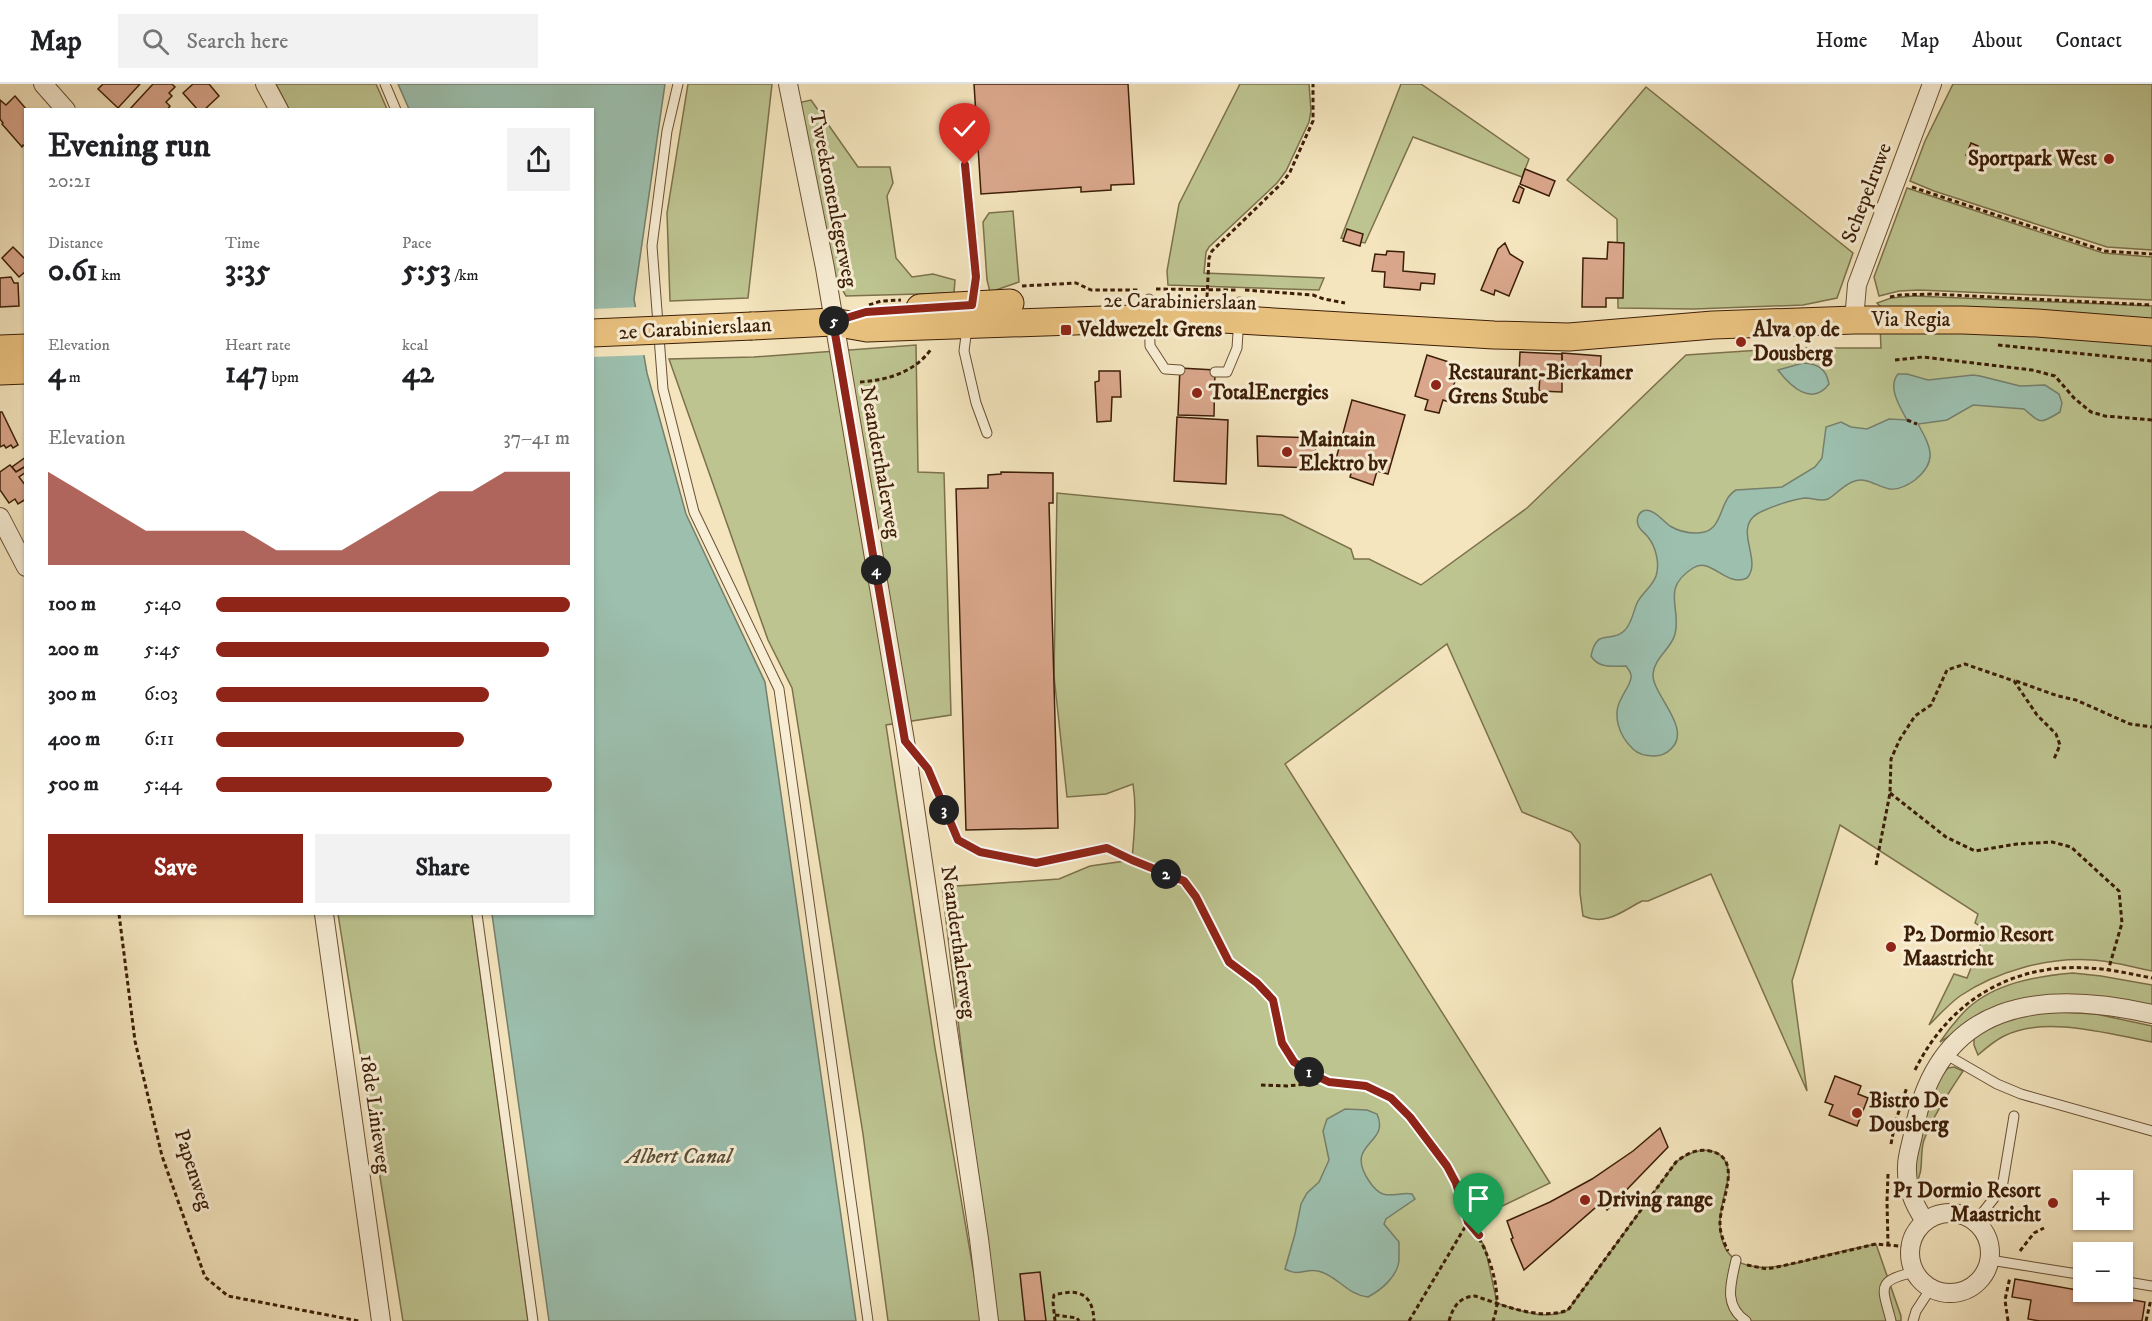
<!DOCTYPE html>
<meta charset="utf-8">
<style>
:root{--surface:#fff;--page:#f2f2f2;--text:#202124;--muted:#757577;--line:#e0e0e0;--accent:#8f2418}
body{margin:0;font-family:"IM FELL DW Pica",serif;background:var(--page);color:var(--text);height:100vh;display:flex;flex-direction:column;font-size:22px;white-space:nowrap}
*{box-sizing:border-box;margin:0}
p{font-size:20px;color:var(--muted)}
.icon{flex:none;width:33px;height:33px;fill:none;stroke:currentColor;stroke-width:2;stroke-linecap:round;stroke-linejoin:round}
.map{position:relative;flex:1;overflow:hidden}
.sheet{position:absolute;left:24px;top:24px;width:570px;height:807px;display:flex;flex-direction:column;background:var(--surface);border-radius:0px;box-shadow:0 2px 4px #0004}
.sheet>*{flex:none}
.controls{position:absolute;left:2073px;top:1086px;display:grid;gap:12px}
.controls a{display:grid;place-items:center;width:60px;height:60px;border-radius:0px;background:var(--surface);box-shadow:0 2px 4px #0004;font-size:30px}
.pin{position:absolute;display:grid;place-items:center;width:51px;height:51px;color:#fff;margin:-62px -26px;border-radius:50% 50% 50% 0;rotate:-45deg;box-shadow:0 0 6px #0007}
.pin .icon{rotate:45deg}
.km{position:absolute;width:30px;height:30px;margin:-15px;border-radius:50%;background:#222;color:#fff;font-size:16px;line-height:30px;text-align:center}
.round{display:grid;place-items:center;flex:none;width:63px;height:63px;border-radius:0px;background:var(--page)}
.summary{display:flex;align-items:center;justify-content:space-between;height:102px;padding:0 24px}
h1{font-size:33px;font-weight:700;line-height:45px}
.metrics{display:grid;grid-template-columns:repeat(3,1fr);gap:9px;height:102px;padding:6px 24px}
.metrics div{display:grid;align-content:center}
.metrics b{font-size:30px;font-weight:700}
.metrics small{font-size:16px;font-weight:400}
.metrics p{font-size:16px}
.chart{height:168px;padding:12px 24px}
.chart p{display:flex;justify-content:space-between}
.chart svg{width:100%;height:108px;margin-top:6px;fill:var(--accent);opacity:.7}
.cta{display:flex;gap:12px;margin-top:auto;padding:12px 24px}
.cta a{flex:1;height:69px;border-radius:0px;background:var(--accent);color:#fff;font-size:24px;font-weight:700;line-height:69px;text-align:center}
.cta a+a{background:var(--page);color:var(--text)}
ul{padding:0 24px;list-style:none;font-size:20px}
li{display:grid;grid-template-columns:96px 72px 1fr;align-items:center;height:45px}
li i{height:15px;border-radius:8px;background:var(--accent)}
header{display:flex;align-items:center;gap:36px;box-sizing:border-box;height:84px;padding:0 30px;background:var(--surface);border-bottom:2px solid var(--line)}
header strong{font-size:28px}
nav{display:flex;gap:33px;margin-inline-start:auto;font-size:21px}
.search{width:420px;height:54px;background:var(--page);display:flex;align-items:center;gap:15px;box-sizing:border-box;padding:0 21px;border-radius:0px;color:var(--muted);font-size:22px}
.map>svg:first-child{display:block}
.green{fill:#bdc490;stroke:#7c714c;stroke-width:1.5}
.water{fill:#9cbfae;stroke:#767f6b;stroke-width:1.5}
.pier{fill:#f4e5be}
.building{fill:#daa78c;stroke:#3c1e07;stroke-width:1.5}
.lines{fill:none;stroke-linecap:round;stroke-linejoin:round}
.lane-casing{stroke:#6a5035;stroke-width:11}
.street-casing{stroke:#6a5035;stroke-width:20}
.primary-casing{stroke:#3c1e07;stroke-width:29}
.path{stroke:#3c1e07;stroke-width:3;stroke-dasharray:4.5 3;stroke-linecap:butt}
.lane{stroke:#f8eed5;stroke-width:9}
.street{stroke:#f8eed5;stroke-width:18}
.primary{stroke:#eac27f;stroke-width:27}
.primary-bridge-casing{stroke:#3c1e07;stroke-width:29;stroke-linecap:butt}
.primary-bridge{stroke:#eac27f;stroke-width:27}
.route-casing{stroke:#fff;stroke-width:12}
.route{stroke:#8f2418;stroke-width:8}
.poi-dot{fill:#8f2418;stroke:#f8eed5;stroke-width:2}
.labels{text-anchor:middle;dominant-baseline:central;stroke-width:6;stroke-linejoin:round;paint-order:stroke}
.poi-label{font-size:21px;font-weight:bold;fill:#3c1e07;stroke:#f8eed5;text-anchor:start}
.street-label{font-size:21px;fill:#3c1e07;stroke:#f8eed5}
.water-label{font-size:22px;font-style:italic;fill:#594e39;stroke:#f8eed5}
</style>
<header>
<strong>Map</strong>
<div class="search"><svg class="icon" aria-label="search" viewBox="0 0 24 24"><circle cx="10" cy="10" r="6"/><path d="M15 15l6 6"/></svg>Search here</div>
<nav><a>Home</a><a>Map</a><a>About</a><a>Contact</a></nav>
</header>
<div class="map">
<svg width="2152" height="1237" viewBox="0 0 2152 1237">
<rect width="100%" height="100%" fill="#f4e5be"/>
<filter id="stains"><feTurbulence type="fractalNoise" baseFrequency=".00333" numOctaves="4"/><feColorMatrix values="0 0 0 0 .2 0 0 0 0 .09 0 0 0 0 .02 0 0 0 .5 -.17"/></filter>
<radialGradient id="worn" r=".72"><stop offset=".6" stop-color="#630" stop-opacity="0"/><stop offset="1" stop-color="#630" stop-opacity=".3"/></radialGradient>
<g class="green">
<polygon points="276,0 376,0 387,25 289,25"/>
<polygon points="688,0 772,0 748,214 670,217 667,129"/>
<polygon points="1240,0 1309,0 1311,27 1309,38 1286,87 1277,99 1209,163 1206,168 1204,189 1324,194 1319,206 1168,201 1167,187 1179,120"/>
<polygon points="1401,0 1421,0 1529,75 1522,93 1413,53 1365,159 1341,154"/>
<polygon points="1953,0 2152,0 2152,166 2107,163 1934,107 1910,97 1925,57"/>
<polygon points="1646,3 1853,169 1837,214 1803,221 1694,225 1618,224 1617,135 1567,96"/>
<polygon points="811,16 858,83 890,83 893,99 887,112 896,174 912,193 933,190 955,196 954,209 846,212 833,190 798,19"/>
<polygon points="1907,104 2103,169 2152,173 2152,216 1919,206 1899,207 1879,212 1874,193"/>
<polygon points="1013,127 1019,198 990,208 987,196 983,138 989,129"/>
<polygon points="1914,212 2152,222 2152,240 1883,225 1877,219 1891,214"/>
<path d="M1880,241L2152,258V887C2132,883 2112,877 2092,876C2048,873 1997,887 1960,912C1949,920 1939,931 1929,941L1954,890L1967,894L1986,846L1975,839L1978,830L1840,741L1792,897L1807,1007L1711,790L1648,817H1642C1621,828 1606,842 1583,832L1580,809V760L1571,748L1522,728L1447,560L1285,680L1550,1099L1469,1138L1485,1163L1497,1219C1520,1227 1546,1237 1568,1226L1676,1078C1696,1062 1726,1059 1729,1091C1726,1107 1719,1125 1720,1141C1722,1205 1794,1180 1831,1170C1846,1166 1861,1163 1876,1160L1901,1232V1237H996L988,1187L942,803L1059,795L1090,782L1132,776C1134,750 1137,725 1133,700L1106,710L1067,713L1054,592L1057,409L1282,431L1351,465L1354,475H1369L1421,501L1527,424L1686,271L1793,264H1881Z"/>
<polygon points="916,261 918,388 944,389 951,631 886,641 935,964 982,1237 888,1237 863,1050 792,604 768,556 669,275 754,273"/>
<polygon points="338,830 472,830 528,1237 403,1237"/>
<path d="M2073,889L2101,892L2152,901V923L1982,931L1940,958C1948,946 1957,935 1967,925C1995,899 2037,892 2073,889Z"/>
<path d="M2059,928L2096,930L2152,942V958C2109,950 2045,931 2004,952C1994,957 1986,964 1978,971L1974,961V952L1999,938L2033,930Z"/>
<path d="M1954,983L1963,987C1948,1010 1934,1030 1924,1056C1919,1071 1925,1087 1915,1101L1912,1080L1937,996L1948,984Z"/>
</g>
<g class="water">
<polygon points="398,0 665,0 634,215 647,289 686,430 765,598 856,1237 549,1237 492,830 592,830 592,26 409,25"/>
<path d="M1803,279C1818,280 1826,284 1829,300C1812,323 1790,302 1778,286Z"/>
<path d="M1898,290H1907L1928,296L1973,291L1980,292L2020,302L2045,301L2059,310L2062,319L2060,328C2039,341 2041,339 2024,325L1973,321L1947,336L1918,340C1930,362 1939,377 1915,396C1908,401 1899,406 1890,405C1877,403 1868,393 1855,397C1844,400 1837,410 1828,415C1820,418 1813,414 1805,414C1793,415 1767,424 1757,430C1733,445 1763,477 1747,494C1726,504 1711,472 1693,484C1660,505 1682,524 1675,550C1672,564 1654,574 1653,590C1652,611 1693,644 1671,665C1666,670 1660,672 1654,672C1647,672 1638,670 1633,665C1619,652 1612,631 1621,615C1624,608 1630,601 1631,594C1632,589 1629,586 1626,582C1613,582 1599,585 1591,572C1597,543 1610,560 1624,547C1632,540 1633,528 1637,519C1642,509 1652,503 1656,492C1660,480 1656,463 1648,453C1645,449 1641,447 1639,443C1636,438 1637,430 1643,427C1652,423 1663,437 1670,442C1678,447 1686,449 1696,449C1725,450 1717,417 1736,406L1782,403L1815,383L1822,374L1826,343L1841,338L1851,343L1867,345L1889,335L1907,336C1900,323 1887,303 1898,290Z"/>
<path d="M1345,1025L1367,1026L1377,1030C1391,1061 1343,1058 1369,1097C1373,1103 1377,1108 1383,1110C1393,1113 1402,1108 1412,1110L1415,1115L1386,1135L1384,1140L1399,1158C1399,1164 1399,1171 1399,1177C1397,1193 1381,1206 1368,1213C1347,1211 1337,1191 1318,1187C1305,1184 1299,1193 1285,1185L1295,1150L1301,1120L1307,1109L1319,1098L1329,1076L1323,1047L1327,1035Z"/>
</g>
<polygon class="pier" points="638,223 647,271 592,273 593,225"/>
<g class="building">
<polygon points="103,0 140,0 118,24 98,5"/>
<polygon points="153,0 172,0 175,3 169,9 172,12 166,18 170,22 167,26 129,26"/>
<polygon points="193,0 209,0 219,12 204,26 198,26 183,9"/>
<polygon points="974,0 1128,0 1134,100 1111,101 1111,106 1081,108 1081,103 981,110"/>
<polygon points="15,12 27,26 26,26 26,63 23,61 22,63 2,40 3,39 0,35 0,16 6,21"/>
<polygon points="1971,59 1978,62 1973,74 1966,71"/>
<polygon points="1525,85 1555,97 1549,112 1520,100"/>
<polygon points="1519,102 1524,105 1519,119 1513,117"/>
<polygon points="1347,145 1363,150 1360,162 1343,157"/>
<polygon points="1608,158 1624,159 1623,214 1606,214 1606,223 1582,223 1583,174 1607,175"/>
<polygon points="1505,159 1510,170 1523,178 1509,212 1495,206 1494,211 1481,206 1498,165"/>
<polygon points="13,163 26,176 26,187 19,193 2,174"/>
<polygon points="1387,167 1404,168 1403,187 1435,190 1434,200 1421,199 1420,206 1384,203 1385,188 1372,187 1375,170 1386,171"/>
<polygon points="11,193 14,199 18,199 19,222 0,223 0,194"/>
<polygon points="1520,268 1562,270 1562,308 1539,307 1540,291 1519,290"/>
<polygon points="1562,269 1601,272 1600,295 1563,294"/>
<polygon points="1427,271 1452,279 1450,288 1457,290 1449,318 1443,316 1439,329 1425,326 1428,316 1415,312"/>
<polygon points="1180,284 1215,286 1214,332 1178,331"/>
<polygon points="1099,287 1120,287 1121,313 1112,313 1111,337 1097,338 1095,298 1099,297"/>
<polygon points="1352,316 1405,331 1388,390 1377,387 1373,401 1350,393 1353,383 1345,381 1346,377 1336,375"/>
<polygon points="0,328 2,328 18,361 13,364 11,361 6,364 4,361 0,363"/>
<polygon points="1177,333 1228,336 1226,400 1174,397"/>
<polygon points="1257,352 1316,354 1315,384 1258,382"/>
<polygon points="26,373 26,382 16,388 12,383"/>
<polygon points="10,381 16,388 26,382 26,388 19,393 26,402 26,415 18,420 15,415 9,419 0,406 0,388"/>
<polygon points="1001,388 1053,389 1053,419 1049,419 1058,744 966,746 956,405 988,404 988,391 1001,390"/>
<polygon points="1835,992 1861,1002 1858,1010 1868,1014 1857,1042 1829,1031 1833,1021 1825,1018"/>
<polygon points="1660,1044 1668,1063 1607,1126 1602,1118 1524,1186 1511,1155 1513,1154 1507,1137 1550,1118 1592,1095 1633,1067"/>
<polygon points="1040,1188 1046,1237 1025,1237 1020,1190"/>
<polygon points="2015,1195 2145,1218 2142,1237 2040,1237 2028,1235 2031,1216 2012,1213"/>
</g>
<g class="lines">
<g class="lane-casing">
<g id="lane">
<polyline points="385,0 396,26"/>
<polyline points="678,0 667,47 652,162 663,305 694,428 779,605 868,1237"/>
<polyline points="965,81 976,193 973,218"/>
<polyline points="1149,215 1150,262 1165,285 1180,286"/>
<polyline points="967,244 964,267 976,319 987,349"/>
<polyline points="1215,288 1227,288 1237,264 1240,218"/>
<polyline points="477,830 533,1237"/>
<polyline points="1945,970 1997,1000 2021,1010 2152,1047"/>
<polyline points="1976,1137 2002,1104 2014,1032"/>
<path d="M1736,1176C1731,1199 1723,1221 1746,1237"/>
<polyline points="1990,1176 2084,1191"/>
<polyline points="2122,1197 2152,1202"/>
<path d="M1891,1237C1883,1204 1874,1197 1915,1188"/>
<polyline points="1913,1237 1916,1227 1931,1204"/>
</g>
</g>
<g class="street-casing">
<g id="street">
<polyline points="43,0 66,26"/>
<polyline points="265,0 279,26"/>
<polyline points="788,0 825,184 905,657 979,1155 989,1237"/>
<polyline points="1854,236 1857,201 1932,0"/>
<polyline points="0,433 26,483"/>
<polyline points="324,830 381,1237"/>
<circle cx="1950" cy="1169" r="40"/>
<path d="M1925,1137C1914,1121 1906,1102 1907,1082C1907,1071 1912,1058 1914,1046C1939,916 2041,905 2152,930"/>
</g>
</g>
<g class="primary-casing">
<g id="primary">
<polyline points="920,224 1010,219"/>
<polyline points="752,242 833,238 867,244 1190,233 1494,251 1569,253 1713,241 1854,236 1963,236 2037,239 2152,248"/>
<polyline points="0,265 26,264"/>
<polyline points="0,287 26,286"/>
</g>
</g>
<g class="path">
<polyline points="1912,103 2105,167 2152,170"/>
<polyline points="1022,202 1076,199 1091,206 1140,206"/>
<polyline points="1156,205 1236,206"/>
<polyline points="1245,206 1313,211 1324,215 1345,219"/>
<polyline points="1207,213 1209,174 1212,167 1283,98 1290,88 1313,37 1313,0"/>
<polyline points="1890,213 1900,211 1932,210 2152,221"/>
<polyline points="869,221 881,217 901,216"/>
<polyline points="1998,261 2152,277"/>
<polyline points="1895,276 1923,273 2032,286 2055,292 2074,314 2091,328 2105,332 2152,336"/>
<path d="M860,298C889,296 915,288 932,264"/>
<polyline points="1907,336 1917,340"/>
<polyline points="2016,597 2058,612 2076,616 2130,640 2152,643"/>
<polyline points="927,684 958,756 980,768 1036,779 1107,764 1184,797 1195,813 1229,877 1256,899 1273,916 1282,959 1294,978 1312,990 1329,998 1366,1002 1391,1014 1410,1033 1447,1082 1456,1099 1468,1138"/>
<polyline points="1890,709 1946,753 1975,767 2017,760 2052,758 2071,763 2119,807 2122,839 2108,887"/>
<polyline points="1876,781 1890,709 1891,675 1900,655 1915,632 1931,621 1947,586 1965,580 2014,597 2037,631 2056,650 2060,661 2054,675"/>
<polyline points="119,830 135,957 162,1072 205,1193 228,1212 359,1237"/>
<path d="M1915,986C1949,917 2012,879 2089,884C2110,885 2131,890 2152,894"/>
<polyline points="1261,1001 1287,1002 1327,998"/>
<polyline points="1891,1060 1895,1039 1907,1003"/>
<polyline points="1888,1090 1887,1117 1888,1160"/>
<polyline points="2020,1167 2034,1149 2044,1144"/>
<polyline points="1747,1181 1767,1185 1782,1182 1876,1160 1910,1163"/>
<polyline points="1055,1231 1077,1234 1079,1237"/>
<path d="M1055,1237L1053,1218L1054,1211C1079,1204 1093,1210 1094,1237"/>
<path d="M1409,1237L1468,1138C1485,1159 1497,1191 1497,1218C1497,1224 1495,1231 1493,1237"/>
<path d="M1449,1237C1453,1223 1459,1213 1475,1212C1503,1221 1539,1237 1568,1226L1676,1078C1686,1070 1697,1064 1710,1067C1745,1074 1719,1119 1720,1140C1720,1150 1724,1158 1728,1167"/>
<polyline points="2008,1237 2005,1216 2010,1193"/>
<polyline points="2146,1237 2151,1215"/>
</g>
<use href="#lane" class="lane"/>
<use href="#street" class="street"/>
<use href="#primary" class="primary"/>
<g class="primary-bridge-casing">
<polyline id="primary-bridge" points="592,249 752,242"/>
</g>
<use href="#primary-bridge" class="primary-bridge"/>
</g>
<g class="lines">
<g class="route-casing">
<polyline id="route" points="965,81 976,193 972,221 866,228 833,238 905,657 928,685 958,756 980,768 1036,779 1107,764 1132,776 1184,797 1196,813 1229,878 1257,899 1273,916 1282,959 1294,978 1312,990 1329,998 1366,1002 1391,1014 1410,1033 1447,1082 1456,1099 1468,1138 1479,1151"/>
</g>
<use href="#route" class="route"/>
</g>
<g class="poi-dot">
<circle cx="2109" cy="75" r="6"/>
<rect x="1060" y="240" width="12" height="12" rx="3"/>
<circle cx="1741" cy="258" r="6"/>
<circle cx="1436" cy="301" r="6"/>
<circle cx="1197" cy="309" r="6"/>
<circle cx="1287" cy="368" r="6"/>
<circle cx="1891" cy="863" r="6"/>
<circle cx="1857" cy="1029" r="6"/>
<circle cx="1585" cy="1116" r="6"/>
<circle cx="2053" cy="1119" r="6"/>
</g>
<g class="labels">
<g class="poi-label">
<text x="2097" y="75" text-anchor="end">Sportpark West</text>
<text x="1078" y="246">Veldwezelt Grens</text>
<text x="1753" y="246">Alva op de<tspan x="1753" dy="24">Dousberg</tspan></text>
<text x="1448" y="289">Restaurant-Bierkamer<tspan x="1448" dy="24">Grens Stube</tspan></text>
<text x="1209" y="309">TotalEnergies</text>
<text x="1299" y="356">Maintain<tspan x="1299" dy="24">Elektro bv</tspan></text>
<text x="1903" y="851">P2 Dormio Resort<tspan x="1903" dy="24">Maastricht</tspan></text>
<text x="1869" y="1017">Bistro De<tspan x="1869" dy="24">Dousberg</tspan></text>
<text x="2041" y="1107" text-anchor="end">P1 Dormio Resort<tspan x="2041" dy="24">Maastricht</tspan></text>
<text x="1597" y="1116">Driving range</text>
</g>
<g class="street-label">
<text transform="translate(1867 109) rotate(-69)">Schepelruwe</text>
<text transform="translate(833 115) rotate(79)">Tweekronenlegerweg</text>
<text transform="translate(1180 218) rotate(1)">2e Carabinierslaan</text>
<text x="1911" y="236">Via Regia</text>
<text transform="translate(695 245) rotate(-3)">2e Carabinierslaan</text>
<text transform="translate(880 378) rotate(80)">Neanderthalerweg</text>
<text transform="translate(958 858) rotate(82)">Neanderthalerweg</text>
<text transform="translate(375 1030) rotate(82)">18de Linieweg</text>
<text transform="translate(193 1086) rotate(72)">Papenweg</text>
</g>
<g class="water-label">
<text x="679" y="1072">Albert Canal</text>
</g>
</g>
<rect width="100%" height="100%" filter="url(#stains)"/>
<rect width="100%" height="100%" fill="url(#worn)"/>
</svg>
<div class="controls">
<a>+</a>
<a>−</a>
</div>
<div class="pin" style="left:1479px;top:1151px;background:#1e9e55"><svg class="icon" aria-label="arrive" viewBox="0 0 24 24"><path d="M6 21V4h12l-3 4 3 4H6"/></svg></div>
<div class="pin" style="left:965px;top:81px;background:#d93025"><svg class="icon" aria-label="check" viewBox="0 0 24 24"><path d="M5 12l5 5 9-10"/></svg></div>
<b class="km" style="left:1309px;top:988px">1</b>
<b class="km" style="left:1166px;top:790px">2</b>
<b class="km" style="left:944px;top:726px">3</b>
<b class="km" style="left:876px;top:486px">4</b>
<b class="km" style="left:834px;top:237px">5</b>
<section class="sheet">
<div class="summary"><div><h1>Evening run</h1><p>20:21</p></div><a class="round"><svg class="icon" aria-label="share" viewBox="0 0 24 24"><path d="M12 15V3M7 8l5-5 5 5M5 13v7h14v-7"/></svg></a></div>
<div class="metrics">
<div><p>Distance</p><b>0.61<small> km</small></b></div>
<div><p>Time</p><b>3:35</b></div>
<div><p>Pace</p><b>5:53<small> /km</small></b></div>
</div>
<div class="metrics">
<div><p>Elevation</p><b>4<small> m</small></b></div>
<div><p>Heart rate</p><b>147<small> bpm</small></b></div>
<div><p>kcal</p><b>42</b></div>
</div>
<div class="chart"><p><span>Elevation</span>37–41 m</p>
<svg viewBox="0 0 160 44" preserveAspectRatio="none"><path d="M0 44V6L10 14L20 22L30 30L40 30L50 30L60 30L70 38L80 38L90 38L100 30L110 22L120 14L130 14L140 6L150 6L160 6V44z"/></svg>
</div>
<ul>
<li><b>100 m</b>5:40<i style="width:100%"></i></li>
<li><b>200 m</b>5:45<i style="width:94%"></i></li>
<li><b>300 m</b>6:03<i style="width:77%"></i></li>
<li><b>400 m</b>6:11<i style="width:70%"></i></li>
<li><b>500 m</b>5:44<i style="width:95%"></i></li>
</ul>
<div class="cta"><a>Save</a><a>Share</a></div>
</section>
</div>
